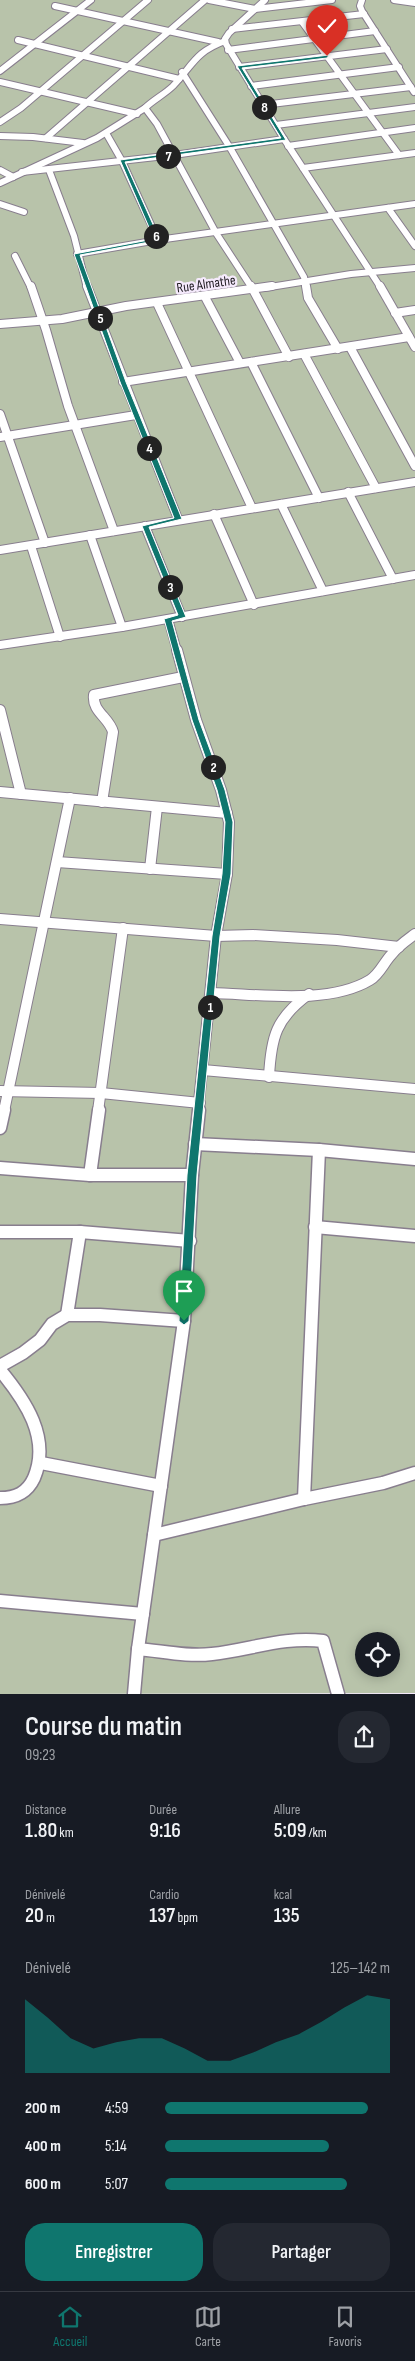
<!DOCTYPE html>
<html lang="fr">
<meta charset="utf-8">
<style>
:root{--surface:#171b24;--page:#242831;--text:#f1f3f6;--muted:#9ea1a6;--line:#363941;--accent:#0f766e}
body{margin:0;font-family:"Sofia Sans Condensed",sans-serif;background:var(--page);color:var(--text);height:100vh;display:flex;flex-direction:column;font-size:19px;white-space:nowrap}
*{box-sizing:border-box;margin:0}
p{font-size:16px;color:var(--muted)}
.icon{flex:none;width:28px;height:28px;fill:none;stroke:currentColor;stroke-width:2;stroke-linecap:round;stroke-linejoin:round}
.map{position:relative;height:1694px;overflow:hidden}
.side{display:flex;flex-direction:column;background:var(--surface);flex:1}
.side>*{flex:none}
.tools{position:absolute;left:355px;top:1632px;display:grid;gap:10px}
.tools a{display:grid;place-items:center;width:45px;height:45px;border-radius:50%;background:var(--surface);box-shadow:0 2px 12px #0003;font-size:25px}
.pin{position:absolute;display:grid;place-items:center;width:42px;height:42px;color:#fff;margin:-51px -21px;border-radius:50% 50% 50% 0;rotate:-45deg;box-shadow:0 0 5px #0007}
.pin .icon{rotate:45deg}
.km{position:absolute;width:25px;height:25px;margin:-12px;border-radius:50%;background:#222;color:#fff;font-size:14px;line-height:25px;text-align:center}
.round{display:grid;place-items:center;flex:none;width:52px;height:52px;border-radius:20px;background:var(--page)}
.head{display:flex;align-items:center;justify-content:space-between;height:85px;padding:0 25px}
h1{font-size:28px;font-weight:600;line-height:38px}
.metrics{display:grid;grid-template-columns:repeat(3,1fr);gap:8px;height:85px;padding:5px 25px}
.metrics div{display:grid;align-content:center}
.metrics b{font-size:21px;font-weight:600}
.metrics small{font-size:14px;font-weight:400}
.metrics p{font-size:14px}
.chart{height:140px;padding:10px 25px}
.chart p{display:flex;justify-content:space-between}
.chart svg{width:100%;height:90px;margin-top:5px;fill:var(--accent);opacity:.7}
.button{display:flex;gap:10px;margin-top:auto;padding:10px 25px}
.button a{flex:1;height:58px;border-radius:20px;background:var(--accent);color:#fff;font-size:20px;font-weight:600;line-height:58px;text-align:center}
.button a+a{background:var(--page);color:var(--text)}
ul{padding:0 25px;list-style:none;font-size:16px}
li{display:grid;grid-template-columns:80px 60px 1fr;align-items:center;height:38px}
li i{height:12px;border-radius:6px;background:var(--accent)}
.menu{display:flex;justify-content:space-around;align-items:center;height:70px;border-top:1px solid var(--line);background:var(--surface);font-size:14px;color:var(--muted)}
.menu a{display:grid;justify-items:center;gap:2px}
.menu .selected{color:var(--accent)}
.map>svg:first-child{display:block}
.green{fill:#b8c3aa;fill-rule:evenodd}
.lines{fill:none;stroke-linecap:round;stroke-linejoin:round}
.minor-far3-casing{stroke:#887e8e;stroke-width:8}
.minor-far2-casing{stroke:#887e8e;stroke-width:10}
.minor-far1-casing{stroke:#887e8e;stroke-width:12}
.minor-casing{stroke:#887e8e;stroke-width:15}
.minor-far3{stroke:#fff;stroke-width:6}
.minor-far2{stroke:#fff;stroke-width:8}
.minor-far1{stroke:#fff;stroke-width:10}
.minor{stroke:#fff;stroke-width:12}
.route{fill:#0f766e;stroke:#fff}
.labels{text-anchor:middle;dominant-baseline:central;stroke-width:4.5;stroke-linejoin:round;paint-order:stroke}
.far-street-label{font-size:14px;fill:#1e1a20;stroke:#f5eafc}
</style>
<div class="map">
<svg width="415" height="1694" viewBox="0 0 415 1694">
<rect width="100%" height="100%" fill="#f5eafc"/>
<path class="green" d="M0,0H415V1693L0,1694ZM364,1641H391V1669H364Z"/>
<g class="lines">
<g class="minor-far3-casing">
<g id="minor-far3">
<polyline points="209,0 255,9 332,0"/>
<polyline points="265,0 229,33 225,39 226,44 284,139 381,288"/>
<polyline points="362,0 360,6 362,11 414,92"/>
<polyline points="394,0 415,3"/>
<polyline points="55,6 218,42"/>
<polyline points="302,22 399,155"/>
<polyline points="232,29 364,14"/>
<polyline points="18,40 179,79"/>
<path d="M225,41C195,52 193,65 173,86C165,94 153,100 145,108L157,124L216,233L252,288"/>
<polyline points="228,50 375,31"/>
<polyline points="239,67 387,49"/>
<polyline points="0,71 91,0"/>
<polyline points="182,72 229,146 304,277 306,288"/>
<polyline points="0,82 137,114"/>
<polyline points="251,86 399,67"/>
<polyline points="263,105 411,87"/>
<polyline points="0,122 21,108 148,0"/>
<polyline points="276,125 415,107"/>
<polyline points="106,133 122,161 158,240"/>
<polyline points="0,136 33,137 83,143"/>
<polyline points="46,138 205,0"/>
<polyline points="288,146 415,128"/>
<polyline points="303,168 415,153"/>
<polyline points="0,170 13,177"/>
<polyline points="49,170 74,236 87,288"/>
<polyline points="22,172 174,155 284,139"/>
<polyline points="0,183 97,138 145,108"/>
<polyline points="0,204 24,212"/>
<polyline points="388,208 415,246"/>
<polyline points="77,254 158,240 415,204"/>
<polyline points="15,256 31,288"/>
<polyline points="264,288 351,274 415,268"/>
</g>
</g>
<g class="minor-far2-casing">
<g id="minor-far2">
<polyline points="31,286 46,330 68,406 114,531"/>
<polyline points="87,286 178,519"/>
<polyline points="251,286 289,357"/>
<polyline points="306,286 308,298 338,349"/>
<polyline points="380,286 415,347"/>
<polyline points="205,297 240,363"/>
<polyline points="157,303 252,508"/>
<polyline points="395,313 415,310"/>
<polyline points="0,324 62,319 126,306 272,286"/>
<polyline points="350,347 415,466"/>
<polyline points="304,354 376,488"/>
<polyline points="251,362 319,498"/>
<polyline points="123,382 409,337"/>
<polyline points="0,414 45,543"/>
<polyline points="0,437 136,415"/>
<polyline points="348,492 393,579"/>
<polyline points="281,504 323,591"/>
<polyline points="214,514 254,605"/>
<polyline points="145,526 182,617"/>
<polyline points="90,535 122,627"/>
<polyline points="31,546 60,637"/>
<polyline points="0,550 415,482"/>
<polyline points="168,619 177,651"/>
<polyline points="0,645 122,627 415,575"/>
</g>
</g>
<g class="minor-far1-casing">
<g id="minor-far1">
<polyline points="177,650 196,720 221,790 229,822 227,874 216,936 198,1111"/>
<polyline points="0,710 21,794"/>
<polyline points="0,792 227,813"/>
<path d="M102,802L113,732C109,717 92,712 94,695L183,677"/>
<polyline points="57,862 227,874"/>
<polyline points="150,869 157,807"/>
<polyline points="0,919 216,936 253,935 337,940 399,947"/>
<path d="M212,993C258,994 329,1005 370,980C380,974 384,962 392,954C398,946 407,940 415,934"/>
<polyline points="203,1070 415,1089"/>
<path d="M269,1077C271,1037 276,1018 309,994"/>
<polyline points="0,1091 101,1093 200,1103"/>
<polyline points="4,1111 70,798"/>
<polyline points="98,1111 123,928"/>
</g>
</g>
<g class="minor-casing">
<g id="minor">
<polyline points="0,1128 4,1110"/>
<polyline points="195,1144 319,1150 415,1159"/>
<polyline points="0,1168 90,1175 192,1175"/>
<polyline points="90,1175 99,1110"/>
<polyline points="315,1227 415,1236"/>
<polyline points="0,1232 80,1232 190,1241"/>
<polyline points="67,1315 80,1232"/>
<polyline points="0,1366 23,1353 40,1340 52,1324 67,1315 100,1315 184,1321"/>
<path d="M0,1370C25,1400 51,1438 34,1478C27,1493 16,1498 0,1498"/>
<polyline points="41,1463 161,1486"/>
<polyline points="304,1499 319,1150"/>
<polyline points="154,1535 304,1499 383,1483 415,1473"/>
<polyline points="0,1601 143,1614"/>
<path d="M138,1649C162,1651 187,1657 212,1654C250,1650 284,1636 323,1641L338,1694"/>
<polyline points="134,1694 138,1649 184,1321 192,1175 199,1110"/>
</g>
</g>
<use href="#minor-far3" class="minor-far3"/>
<use href="#minor-far2" class="minor-far2"/>
<use href="#minor-far1" class="minor-far1"/>
<use href="#minor" class="minor"/>
</g>
<polygon class="route" points="329,55 327,58 242,68 286,140 125,162 160,240 80,255 126,382 182,519 149,527 186,617 172,621 199,720 225,790 233,822 231,874 220,936 197,1175 189,1321 184,1325 179,1321 187,1175 212,936 222,874 225,822 217,790 192,720 164,619 178,615 142,526 174,518 120,382 74,254 154,239 120,160 281,138 237,66"/>
<g class="labels">
<g class="far-street-label">
<text transform="translate(206 284) rotate(-8)">Rue Almathe</text>
</g>
</g>
</svg>
<div class="tools">
<a><svg class="icon" aria-label="locate" viewBox="0 0 24 24"><circle cx="12" cy="12" r="6"/><path d="M12 2v4M12 18v4M2 12h4M18 12h4"/></svg></a>
</div>
<div class="pin" style="left:184px;top:1321px;background:#1e9e55"><svg class="icon" aria-label="arrive" viewBox="0 0 24 24"><path d="M6 21V4h12l-3 4 3 4H6"/></svg></div>
<div class="pin" style="left:327px;top:56px;background:#d93025"><svg class="icon" aria-label="check" viewBox="0 0 24 24"><path d="M5 12l5 5 9-10"/></svg></div>
<b class="km" style="left:210px;top:1007px">1</b>
<b class="km" style="left:213px;top:767px">2</b>
<b class="km" style="left:170px;top:587px">3</b>
<b class="km" style="left:149px;top:448px">4</b>
<b class="km" style="left:100px;top:318px">5</b>
<b class="km" style="left:156px;top:236px">6</b>
<b class="km" style="left:168px;top:156px">7</b>
<b class="km" style="left:264px;top:107px">8</b>
</div>
<section class="side">
<div class="head"><div><h1>Course du matin</h1><p>09:23</p></div><a class="round"><svg class="icon" aria-label="share" viewBox="0 0 24 24"><path d="M12 15V3M7 8l5-5 5 5M5 13v7h14v-7"/></svg></a></div>
<div class="metrics">
<div><p>Distance</p><b>1.80<small> km</small></b></div>
<div><p>Durée</p><b>9:16</b></div>
<div><p>Allure</p><b>5:09<small> /km</small></b></div>
</div>
<div class="metrics">
<div><p>Dénivelé</p><b>20<small> m</small></b></div>
<div><p>Cardio</p><b>137<small> bpm</small></b></div>
<div><p>kcal</p><b>135</b></div>
</div>
<div class="chart"><p><span>Dénivelé</span>125–142 m</p>
<svg viewBox="0 0 160 44" preserveAspectRatio="none"><path d="M0 44V8L10 17L20 27L30 32L40 29L50 27L60 27L70 32L80 38L90 38L100 34L110 29L120 25L130 19L140 12L150 6L160 8V44z"/></svg>
</div>
<ul>
<li><b>200 m</b>4:59<i style="width:90%"></i></li>
<li><b>400 m</b>5:14<i style="width:73%"></i></li>
<li><b>600 m</b>5:07<i style="width:81%"></i></li>
</ul>
<div class="button"><a>Enregistrer</a><a>Partager</a></div>
</section>
<nav class="menu">
<a class="selected"><svg class="icon" aria-label="home" viewBox="0 0 24 24"><path d="M3 11l9-7 9 7M6 9v11h12V9"/></svg>Accueil</a>
<a><svg class="icon" aria-label="map" viewBox="0 0 24 24"><path d="M3 6l6-2 6 2 6-2v14l-6 2-6-2-6 2zM9 4v14M15 6v14"/></svg>Carte</a>
<a><svg class="icon" aria-label="saved" viewBox="0 0 24 24"><path d="M7 4h10v16l-5-4-5 4z"/></svg>Favoris</a>
</nav>
